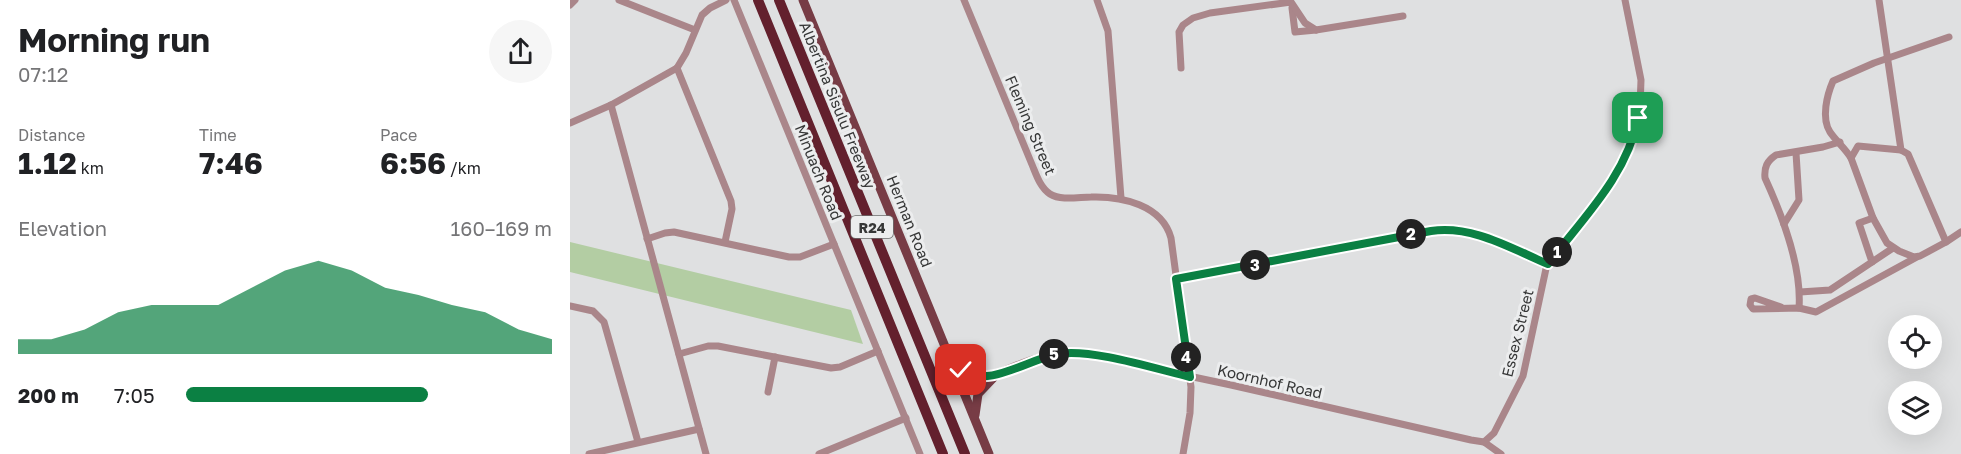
<!DOCTYPE html>
<meta charset="utf-8">
<style>
:root{--surface:#fff;--page:#f6f6f6;--text:#202124;--muted:#757577;--accent:#0b8043}
body{margin:0;font-family:"Golos Text",sans-serif;background:var(--page);color:var(--text);height:100vh;display:flex;flex-direction:column;font-size:22px;white-space:nowrap}
*{box-sizing:border-box;margin:0}
p{font-size:20px;color:var(--muted)}
.icon{flex:none;width:33px;height:33px;fill:none;stroke:currentColor;stroke-width:2;stroke-linecap:round;stroke-linejoin:round}
.map{position:relative;flex:1;overflow:hidden}
.drawer{display:flex;flex-direction:column;background:var(--surface);width:570px}
.drawer>*{flex:none}
.fabs{position:absolute;left:1318px;top:315px;display:grid;gap:12px}
.fabs a{display:grid;place-items:center;width:54px;height:54px;border-radius:50%;background:var(--surface);box-shadow:0 6px 24px #0002;font-size:30px}
.pin{position:absolute;display:grid;place-items:center;width:51px;height:51px;color:#fff;margin:-26px;border-radius:12px;box-shadow:0 3px 9px #0006}
.km{position:absolute;width:30px;height:30px;margin:-15px;border-radius:50%;background:#222;color:#fff;font-size:16px;line-height:30px;text-align:center}
.round{display:grid;place-items:center;flex:none;width:63px;height:63px;border-radius:32px;background:var(--page)}
.summary{display:flex;align-items:center;justify-content:space-between;height:102px;padding:0 18px}
h1{font-size:33px;font-weight:700;line-height:45px}
.stats{display:grid;grid-template-columns:repeat(3,1fr);gap:9px;height:102px;padding:6px 18px}
.stats div{display:grid;align-content:center}
.stats b{font-size:30px;font-weight:700}
.stats small{font-size:16px;font-weight:400}
.stats p{font-size:16px}
.chart{height:168px;padding:12px 18px}
.chart p{display:flex;justify-content:space-between}
.chart svg{width:100%;height:108px;margin-top:6px;fill:var(--accent);opacity:.7}
ul{padding:0 18px;list-style:none;font-size:20px}
li{display:grid;grid-template-columns:96px 72px 1fr;align-items:center;height:45px}
li i{height:15px;border-radius:8px;background:var(--accent)}
main{display:flex;flex:1;min-height:0}
.map>svg:first-child{display:block}
.green{fill:#b3cda3}
.lines{fill:none;stroke-linecap:round;stroke-linejoin:round}
.minor{stroke:#aa868a;stroke-width:7}
.major{stroke:#773c45;stroke-width:9}
.highway{stroke:#63202d;stroke-width:10}
.route-casing{stroke:#fff;stroke-width:12}
.route{stroke:#0b8043;stroke-width:8}
.labels{text-anchor:middle;dominant-baseline:central;stroke-width:6;stroke-linejoin:round;paint-order:stroke}
.shield{fill:#ecedee;stroke:#6d6e6e;stroke-width:1.5}
.shield-label{font-size:14px;font-weight:bold;fill:#363737}
.street-label{font-size:15px;fill:#363737;stroke:#ecedee}
</style>
<main>
<section class="drawer">
<div class="summary"><div><h1>Morning run</h1><p>07:12</p></div><a class="round"><svg class="icon" aria-label="share" viewBox="0 0 24 24"><path d="M12 15V3M7 8l5-5 5 5M5 13v7h14v-7"/></svg></a></div>
<div class="stats">
<div><p>Distance</p><b>1.12<small> km</small></b></div>
<div><p>Time</p><b>7:46</b></div>
<div><p>Pace</p><b>6:56<small> /km</small></b></div>
</div>
<div class="chart"><p><span>Elevation</span>160–169 m</p>
<svg viewBox="0 0 160 44" preserveAspectRatio="none"><path d="M0 44V38L10 38L20 34L30 27L40 24L50 24L60 24L70 17L80 10L90 6L100 10L110 17L120 20L130 24L140 27L150 34L160 38V44z"/></svg>
</div>
<ul>
<li><b>200 m</b>7:05<i style="width:66%"></i></li>
</ul>
</section>
<div class="map">
<svg width="1391" height="454" viewBox="0 0 1391 454">
<rect width="100%" height="100%" fill="#dfe0e1"/>
<polygon class="green" points="0,242 281,310 293,344 0,272"/>
<g class="lines">
<g class="minor">
<polyline points="49,0 125,30"/>
<polyline points="164,0 350,454"/>
<path d="M394,0L463,167C467,177 471,188 480,194C491,201 509,197 521,197C552,196 592,205 601,238L621,387L620,413L613,454"/>
<polyline points="527,0 538,31 551,198"/>
<polyline points="1309,0 1331,150 1338,154 1376,242 1391,232"/>
<polyline points="0,5 5,0"/>
<polyline points="722,8 725,32 746,30 833,16"/>
<polyline points="107,68 161,201 162,209 155,242"/>
<polyline points="611,68 609,32 613,25 623,18 640,13 721,2 735,23 746,30"/>
<polyline points="41,105 136,454"/>
<polyline points="0,123 41,105 107,68 116,53 132,15 140,8 156,0"/>
<polyline points="1331,150 1288,146 1281,158 1303,218 1317,243 1329,251 1344,257 1350,256 1376,242"/>
<path d="M1281,158C1275,148 1266,141 1260,132C1251,118 1257,95 1263,81L1304,63L1379,37"/>
<polyline points="1214,224 1229,200 1226,153"/>
<polyline points="77,239 95,233 104,232 219,257 230,257 264,244"/>
<polyline points="1302,262 1289,223 1303,218"/>
<path d="M606,279L875,229C911,229 945,250 977,264"/>
<polyline points="1230,292 1260,290 1323,248"/>
<polyline points="0,306 23,311 34,322 68,442"/>
<polyline points="1211,307 1185,298 1181,299 1180,305 1183,309 1229,308 1246,312 1347,257"/>
<path d="M1229,308C1232,267 1212,215 1195,178C1194,167 1197,161 1206,155L1253,147L1270,142"/>
<polyline points="109,354 138,346 148,346 261,368 270,367 308,351"/>
<path d="M393,389C423,376 458,356 491,353C501,352 511,354 520,355L661,385L901,440L914,442L931,454"/>
<polyline points="198,392 205,357"/>
<polyline points="914,442 924,433 953,376 977,264 1044,179 1063,142 1070,107 1071,80 1055,0"/>
<polyline points="19,454 129,429"/>
<polyline points="249,454 336,418"/>
</g>
<g class="major">
<polyline points="233,0 419,454"/>
<path d="M384,363C397,376 407,377 424,375"/>
<polyline points="405,415 408,394 427,374"/>
</g>
<g class="highway">
<polyline points="188,0 373,454"/>
<polyline points="209,0 395,454"/>
</g>
</g>
<g class="lines">
<g class="route-casing">
<path id="route" d="M391,370C419,389 458,359 488,354C521,348 586,369 620,377L606,279L861,231C903,225 940,248 978,264C1012,219 1057,176 1068,118"/>
</g>
<use href="#route" class="route"/>
</g>
<g class="labels">
<rect class="shield" x="281" y="216" width="42" height="22" rx="4.5"/>
<g class="shield-label">
<text x="302" y="227">R24</text>
</g>
<g class="street-label">
<text transform="translate(268 105) rotate(68)">Albertina Sisulu Freeway</text>
<text transform="translate(461 125) rotate(67)">Fleming Street</text>
<text transform="translate(249 172) rotate(68)">Minuach Road</text>
<text transform="translate(340 221) rotate(68)">Herman Road</text>
<text transform="translate(947 333) rotate(-76)">Essex Street</text>
<text transform="translate(700 381) rotate(13)">Koornhof Road</text>
</g>
</g>
</svg>
<div class="fabs">
<a><svg class="icon" aria-label="locate" viewBox="0 0 24 24"><circle cx="12" cy="12" r="6"/><path d="M12 2v4M12 18v4M2 12h4M18 12h4"/></svg></a>
<a><svg class="icon" aria-label="layers" viewBox="0 0 24 24"><path d="M12 4l9 5-9 5-9-5zM3 14l9 5 9-5"/></svg></a>
</div>
<div class="pin" style="left:1068px;top:118px;background:#1e9e55"><svg class="icon" aria-label="arrive" viewBox="0 0 24 24"><path d="M6 21V4h12l-3 4 3 4H6"/></svg></div>
<div class="pin" style="left:391px;top:370px;background:#d93025"><svg class="icon" aria-label="check" viewBox="0 0 24 24"><path d="M5 12l5 5 9-10"/></svg></div>
<b class="km" style="left:987px;top:252px">1</b>
<b class="km" style="left:841px;top:234px">2</b>
<b class="km" style="left:685px;top:265px">3</b>
<b class="km" style="left:616px;top:357px">4</b>
<b class="km" style="left:484px;top:354px">5</b>
</div>
</main>
